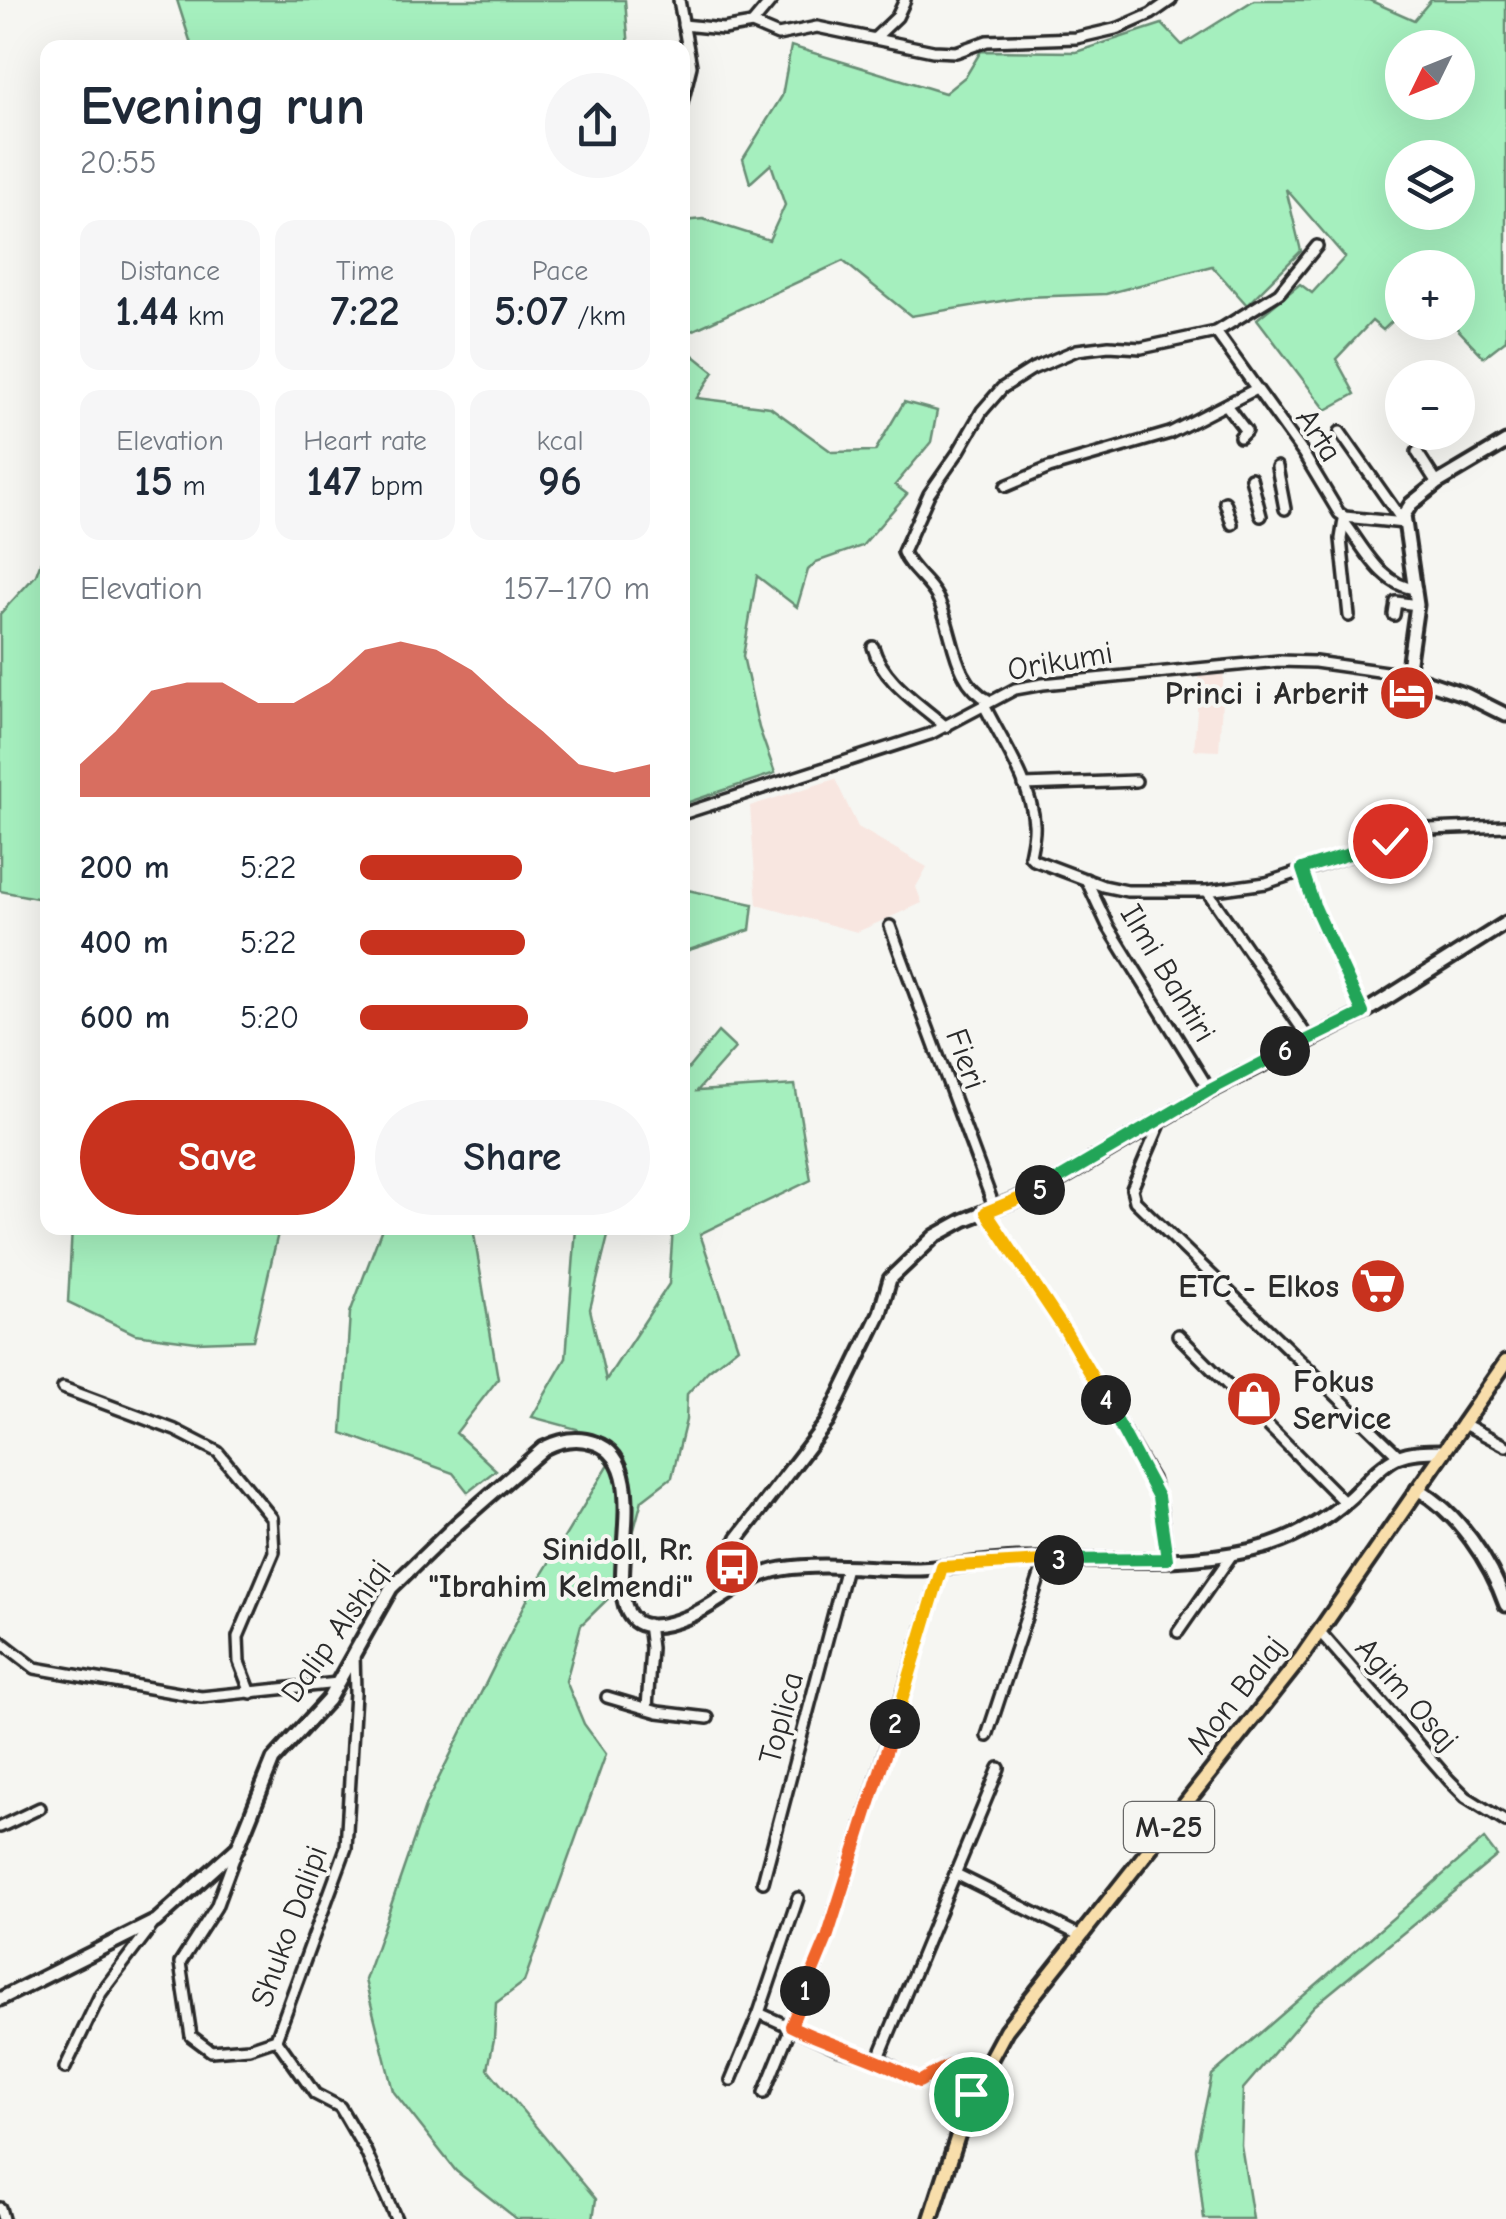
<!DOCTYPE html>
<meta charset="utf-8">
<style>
:root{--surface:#fff;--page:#f6f6f7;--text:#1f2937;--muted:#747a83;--accent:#c8321e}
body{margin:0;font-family:"Comic Neue",sans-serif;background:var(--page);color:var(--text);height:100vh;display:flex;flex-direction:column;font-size:38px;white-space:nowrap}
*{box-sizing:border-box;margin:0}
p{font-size:32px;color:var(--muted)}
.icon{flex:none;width:55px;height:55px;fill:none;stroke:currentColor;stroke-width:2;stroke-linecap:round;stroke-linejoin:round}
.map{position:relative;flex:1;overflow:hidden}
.side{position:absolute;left:40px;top:40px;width:650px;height:1195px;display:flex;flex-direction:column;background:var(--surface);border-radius:20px;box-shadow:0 10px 40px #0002}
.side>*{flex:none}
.needle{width:65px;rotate:227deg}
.buttons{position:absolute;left:1385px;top:30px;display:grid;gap:20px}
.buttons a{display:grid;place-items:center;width:90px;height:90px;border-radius:50%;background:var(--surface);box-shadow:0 10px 40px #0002;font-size:50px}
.pin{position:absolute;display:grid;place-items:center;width:85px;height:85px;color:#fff;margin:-42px;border:5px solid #fff;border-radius:50%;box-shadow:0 2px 10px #0007}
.km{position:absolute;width:50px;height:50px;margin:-25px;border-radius:50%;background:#222;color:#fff;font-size:28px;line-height:50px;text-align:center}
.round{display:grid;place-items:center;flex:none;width:105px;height:105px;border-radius:52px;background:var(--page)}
.summary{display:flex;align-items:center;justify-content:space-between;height:170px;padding:0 40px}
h1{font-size:55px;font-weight:600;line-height:75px}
.metrics{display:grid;grid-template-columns:repeat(3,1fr);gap:15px;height:170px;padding:10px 40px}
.metrics div{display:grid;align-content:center;border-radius:20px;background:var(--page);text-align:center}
.metrics b{font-size:42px;font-weight:600}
.metrics small{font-size:28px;font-weight:400}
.metrics p{font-size:28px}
.chart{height:280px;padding:20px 40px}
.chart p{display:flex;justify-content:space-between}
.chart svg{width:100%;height:180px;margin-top:10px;fill:var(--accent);opacity:.7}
.cta{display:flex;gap:20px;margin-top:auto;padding:20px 40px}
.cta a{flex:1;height:115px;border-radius:60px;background:var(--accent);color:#fff;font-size:40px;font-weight:600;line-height:115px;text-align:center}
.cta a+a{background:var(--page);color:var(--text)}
ul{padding:0 40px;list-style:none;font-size:32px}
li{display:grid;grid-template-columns:160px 120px 1fr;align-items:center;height:75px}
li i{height:25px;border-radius:12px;background:var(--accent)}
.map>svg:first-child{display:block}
.built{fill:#f8e6e0}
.green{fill:#a5efbe;stroke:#688d74;stroke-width:2.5;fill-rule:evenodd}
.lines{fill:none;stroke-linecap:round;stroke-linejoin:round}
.street-casing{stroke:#2b2b2b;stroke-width:16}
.secondary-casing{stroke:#2b2b2b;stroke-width:19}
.primary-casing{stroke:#2b2b2b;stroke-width:20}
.street{stroke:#f6f6f2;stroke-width:9}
.secondary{stroke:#f6f6f2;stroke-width:11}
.primary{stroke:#f8deab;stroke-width:12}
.split-1-casing{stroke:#fff;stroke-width:20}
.split-2-casing{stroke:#fff;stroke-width:20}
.split-3-casing{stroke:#fff;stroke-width:20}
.split-4-casing{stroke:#fff;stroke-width:20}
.split-5-casing{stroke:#fff;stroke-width:20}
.split-6-casing{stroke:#fff;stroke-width:20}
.split-7-casing{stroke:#fff;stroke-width:20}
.split-1{stroke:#f0652b;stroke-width:12}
.split-2{stroke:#f0652b;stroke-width:12}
.split-3{stroke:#f5b400;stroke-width:12}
.split-4{stroke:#22a559;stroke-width:12}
.split-5{stroke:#f5b400;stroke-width:12}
.split-6{stroke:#22a559;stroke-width:12}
.split-7{stroke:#22a559;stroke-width:12}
.labels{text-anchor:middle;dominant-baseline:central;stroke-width:8;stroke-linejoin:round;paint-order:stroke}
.shield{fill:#f6f6f2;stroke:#686867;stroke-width:2.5}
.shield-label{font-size:30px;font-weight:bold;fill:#2b2b2b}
.street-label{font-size:32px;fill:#2b2b2b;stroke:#f6f6f2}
.poi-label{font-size:32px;font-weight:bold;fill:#2b2b2b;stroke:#f6f6f2;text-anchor:end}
</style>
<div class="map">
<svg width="1506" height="2219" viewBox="0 0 1506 2219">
<rect width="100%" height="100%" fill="#f6f6f2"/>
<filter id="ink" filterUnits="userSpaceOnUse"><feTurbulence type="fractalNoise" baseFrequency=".01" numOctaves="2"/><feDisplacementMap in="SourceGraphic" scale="20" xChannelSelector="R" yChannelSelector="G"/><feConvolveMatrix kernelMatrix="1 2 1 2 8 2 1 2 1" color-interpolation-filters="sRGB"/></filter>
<g filter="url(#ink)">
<g class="built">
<polygon points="1224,668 1219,751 1194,750 1200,671"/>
<polygon points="835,779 858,827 927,867 916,887 922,903 857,932 757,905 750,806"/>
</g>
<g class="green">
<polygon points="177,0 625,0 629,48 192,47"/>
<path d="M1254,0H1369L1414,20L1431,0H1506V340L1484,357L1452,323L1458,322V268H1402V320L1399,315L1383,330L1372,321L1336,359L1355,394L1326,410L1257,319L1300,284L1312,293L1345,257L1286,189L1301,251L1247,305L1212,266L1106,294L1026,297L911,316L843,261L683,335V221L703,219L769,240L785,205L771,164L750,183L743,159L782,96L791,46L945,93L966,76L981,51L1076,52L1162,24L1182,45ZM1402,48H1458V102H1402ZM1402,158H1458V212H1402Z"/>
<polygon points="683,347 714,372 697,398 770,407 832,452 875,451 904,402 937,411 931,442 895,485 907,494 862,546 816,562 808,570 797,607 757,576 743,656 759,728 775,773 683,804"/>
<polygon points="47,545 48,814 42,831 47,822 47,961 42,899 0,891 0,614 36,575"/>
<polygon points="683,889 753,904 750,930 683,952"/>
<polygon points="718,1032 735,1048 697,1091 795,1085 811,1180 700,1234 738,1347 708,1371 687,1394 686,1420 672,1477 642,1500 618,1589 581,1625 566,1681 584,1724 606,1754 524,1982 496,2003 494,2039 488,2069 596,2199 593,2219 517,2219 456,2171 393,2091 365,1980 426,1804 530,1594 609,1464 577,1429 532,1417 566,1358 576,1228 610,1228 590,1309 606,1380 669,1284 673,1228 682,1228 683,1075"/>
<polygon points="72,1228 279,1229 253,1340 196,1342 135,1334 68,1302"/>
<polygon points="382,1228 473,1228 498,1379 456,1433 496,1470 468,1492 453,1473 342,1433 350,1313"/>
<polygon points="1484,1839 1497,1856 1314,2006 1243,2089 1241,2145 1253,2219 1204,2219 1196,2149 1212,2075"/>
</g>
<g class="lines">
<g class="street-casing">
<g id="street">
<polyline points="679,0 691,66 682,103"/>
<polyline points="752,24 772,0"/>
<polyline points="683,25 723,29 752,24 778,35 817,27 933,51 956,52 987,41 1076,38 1119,28 1151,14 1171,0"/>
<polyline points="876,37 897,17 905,0"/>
<polyline points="1216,332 1303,453 1339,513 1345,517 1404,523"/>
<polyline points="1226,405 1246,431 1240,437"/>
<polyline points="1340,432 1404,523"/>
<polyline points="1417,452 1437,483"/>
<polyline points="1277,467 1285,509"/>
<polyline points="1251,478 1261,516"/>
<polyline points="1006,486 1049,468 1170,433 1256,389"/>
<polyline points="1225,502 1232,524"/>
<polyline points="1344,520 1341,539 1349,616"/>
<path d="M1344,522C1364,547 1381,586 1416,589"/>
<polyline points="1394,615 1396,602 1417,605"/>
<path d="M873,647C883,682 920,704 946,727"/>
<path d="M990,701C951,682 955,631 937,597C928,580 910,570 903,552L929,494L959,451L982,411L1002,388L1032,369L1077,350L1109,346L1141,348L1216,332L1279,293L1317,246"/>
<path d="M984,705C1001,740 1032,784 1034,824C1035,834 1032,845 1030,856L1034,860L1103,886L1127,891H1207L1266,883L1429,829L1506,826"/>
<polyline points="1024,785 1136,781"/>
<polyline points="682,814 930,734 1015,689 1043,684 1279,661 1315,662 1407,675"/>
<polyline points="1302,869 1313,905 1363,1013"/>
<polyline points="1086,879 1108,926 1210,1091"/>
<polyline points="1207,891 1309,1039"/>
<polyline points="890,926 995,1209"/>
<polyline points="1162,1119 1132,1189 1135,1201 1399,1456"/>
<polyline points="986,1213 1065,1331 1152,1479 1161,1509 1167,1559"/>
<polyline points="1178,1335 1345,1503"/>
<polyline points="63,1388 175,1430 218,1452 272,1518 274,1552 238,1637 239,1662 251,1693"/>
<polyline points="1462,1423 1506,1446"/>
<polyline points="1178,1632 1233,1553"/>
<polyline points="1320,1632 1449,1780 1466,1797 1506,1822"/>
<polyline points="0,1641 35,1668 201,1697 338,1683"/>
<polyline points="607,1697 658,1712 708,1718"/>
<polyline points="647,1708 651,1648 648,1624"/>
<polyline points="987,1736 1045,1560"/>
<polyline points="0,1827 40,1808"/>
<polyline points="237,1850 216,1907 180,1963 191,2036 211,2051 249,2048 276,2039 346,1848 355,1693 354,1654"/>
<polyline points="956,1874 1079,1935"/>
<polyline points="763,1882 846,1567"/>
<path d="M759,2013L837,2048L885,2062L919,2082C943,2069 958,2055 985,2068"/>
<polyline points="276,2039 315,2094 340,2107 365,2150 396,2219"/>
<polyline points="878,2060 999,1768"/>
<polyline points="65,2068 101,1993 154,1923"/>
<polyline points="731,2080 759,2013 798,1898"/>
<polyline points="764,2093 827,1938 942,1567"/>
<polyline points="0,2208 3,2219"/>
</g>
</g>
<g class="secondary-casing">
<g id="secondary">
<polyline points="1506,442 1437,483 1411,504 1404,515 1417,605 1407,675 1466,695 1506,715"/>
<path d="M1417,1489C1458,1512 1491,1562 1506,1605"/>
<polyline points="726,1594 726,1567 738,1538 827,1422 880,1313 890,1279 935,1236 964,1220 1047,1187 1210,1091 1363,1013 1506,923"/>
<path d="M0,1999L156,1921L238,1847L273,1760L328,1700L391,1588L456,1525L544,1448C560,1440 577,1436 595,1443C675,1470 559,1670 688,1617C721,1603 746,1575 782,1569C827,1562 874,1570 919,1569C952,1568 984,1561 1017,1560C1094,1558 1177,1567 1252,1550C1289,1542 1324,1522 1351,1497C1365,1484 1380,1465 1397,1457C1411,1451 1428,1451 1442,1451"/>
</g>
</g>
<g class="primary-casing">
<polyline id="primary" points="931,2219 971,2095 1006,2030 1301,1658 1506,1362"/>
</g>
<use href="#street" class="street"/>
<use href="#secondary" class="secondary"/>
<use href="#primary" class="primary"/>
</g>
</g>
<g class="lines" filter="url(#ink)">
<g class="split-1-casing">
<path id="split-1" d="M805,1991L791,2026C833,2047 879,2057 919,2082C944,2068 956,2055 984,2068L971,2094"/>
</g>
<g class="split-2-casing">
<polyline id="split-2" points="805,1991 827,1938 895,1724"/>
</g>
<g class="split-3-casing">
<polyline id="split-3" points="895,1724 942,1567 1059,1560"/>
</g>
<g class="split-4-casing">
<polyline id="split-4" points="1059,1560 1167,1559 1158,1497 1106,1400"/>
</g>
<g class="split-5-casing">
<polyline id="split-5" points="1040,1190 986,1212 1066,1332 1106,1400"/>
</g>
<g class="split-6-casing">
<polyline id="split-6" points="1040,1190 1210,1090 1285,1051"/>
</g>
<g class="split-7-casing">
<polyline id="split-7" points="1285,1051 1363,1013 1314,905 1302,869 1390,841"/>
</g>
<use href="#split-1" class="split-1"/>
<use href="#split-2" class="split-2"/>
<use href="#split-3" class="split-3"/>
<use href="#split-4" class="split-4"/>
<use href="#split-5" class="split-5"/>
<use href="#split-6" class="split-6"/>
<use href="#split-7" class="split-7"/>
</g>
<defs>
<g id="hotel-disc" transform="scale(2.875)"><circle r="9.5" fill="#c8321e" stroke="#f6f6f2"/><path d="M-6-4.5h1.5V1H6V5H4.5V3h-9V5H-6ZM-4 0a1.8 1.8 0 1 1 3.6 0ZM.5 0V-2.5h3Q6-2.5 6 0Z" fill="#fff"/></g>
<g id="supermarket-disc" transform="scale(2.875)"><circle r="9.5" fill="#c8321e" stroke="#f6f6f2"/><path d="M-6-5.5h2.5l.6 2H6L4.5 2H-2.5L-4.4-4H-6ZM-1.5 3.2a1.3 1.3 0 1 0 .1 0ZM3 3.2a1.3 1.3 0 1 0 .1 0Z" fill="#fff"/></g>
<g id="shop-disc" transform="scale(2.875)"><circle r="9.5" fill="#c8321e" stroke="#f6f6f2"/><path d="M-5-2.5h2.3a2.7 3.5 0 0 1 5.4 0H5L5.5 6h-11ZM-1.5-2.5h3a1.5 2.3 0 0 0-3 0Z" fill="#fff"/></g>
<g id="bus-disc" transform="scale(2.875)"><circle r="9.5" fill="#c8321e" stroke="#f6f6f2"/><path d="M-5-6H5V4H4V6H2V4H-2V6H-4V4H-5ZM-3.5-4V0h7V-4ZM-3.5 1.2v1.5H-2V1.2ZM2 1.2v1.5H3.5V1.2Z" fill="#fff"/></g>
</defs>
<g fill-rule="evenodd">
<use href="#hotel-disc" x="1407" y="693"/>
<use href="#supermarket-disc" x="1378" y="1286"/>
<use href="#shop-disc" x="1254" y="1399"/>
<use href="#bus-disc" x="732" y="1567"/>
</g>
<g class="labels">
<rect class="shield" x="1124" y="1802" width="90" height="50" rx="8"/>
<g class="shield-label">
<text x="1169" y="1827">M-25</text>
</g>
<g class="street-label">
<text transform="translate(1319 435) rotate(57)">Arta</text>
<text transform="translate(1060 661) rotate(-10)">Orikumi</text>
<text transform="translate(1168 973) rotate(59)">Ilmi Bahtiri</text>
<text transform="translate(966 1059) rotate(70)">Fieri</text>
<text transform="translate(336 1631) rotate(-55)">Dalip Alshiqi</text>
<text transform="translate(1407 1694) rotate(49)">Agim Osaj</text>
<text transform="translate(1236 1695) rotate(-52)">Mon Balaj</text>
<text transform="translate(781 1718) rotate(-75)">Toplica</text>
<text transform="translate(289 1926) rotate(-70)">Shuko Dalipi</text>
</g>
<g class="poi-label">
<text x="1368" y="693">Princi i Arberit</text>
<text x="1339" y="1286">ETC - Elkos</text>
<text x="1293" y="1381" text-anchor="start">Fokus<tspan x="1293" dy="37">Service</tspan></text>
<text x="693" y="1549">Sinidoll, Rr.<tspan x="693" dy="37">"Ibrahim Kelmendi"</tspan></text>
</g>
</g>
</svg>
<div class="buttons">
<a><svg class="needle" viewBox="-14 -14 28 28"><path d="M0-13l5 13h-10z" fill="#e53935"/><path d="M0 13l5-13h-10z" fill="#747a83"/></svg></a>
<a><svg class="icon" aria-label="layers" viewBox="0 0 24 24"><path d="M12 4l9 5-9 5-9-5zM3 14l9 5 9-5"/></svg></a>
<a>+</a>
<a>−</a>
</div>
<div class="pin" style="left:971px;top:2094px;background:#1e9e55"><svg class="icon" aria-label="arrive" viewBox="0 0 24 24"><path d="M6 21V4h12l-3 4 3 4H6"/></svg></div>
<div class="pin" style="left:1390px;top:841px;background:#d93025"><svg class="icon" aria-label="check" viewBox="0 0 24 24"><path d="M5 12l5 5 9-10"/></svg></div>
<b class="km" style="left:805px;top:1991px">1</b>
<b class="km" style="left:895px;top:1724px">2</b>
<b class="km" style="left:1059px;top:1560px">3</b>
<b class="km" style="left:1106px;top:1400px">4</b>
<b class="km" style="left:1040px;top:1190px">5</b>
<b class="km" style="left:1285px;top:1051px">6</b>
<section class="side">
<div class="summary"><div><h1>Evening run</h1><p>20:55</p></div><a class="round"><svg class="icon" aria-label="share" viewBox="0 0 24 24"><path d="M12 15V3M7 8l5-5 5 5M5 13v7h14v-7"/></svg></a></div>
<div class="metrics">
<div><p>Distance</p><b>1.44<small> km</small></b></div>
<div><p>Time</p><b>7:22</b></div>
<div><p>Pace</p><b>5:07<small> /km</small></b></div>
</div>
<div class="metrics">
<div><p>Elevation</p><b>15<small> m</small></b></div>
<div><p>Heart rate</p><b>147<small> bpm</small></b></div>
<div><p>kcal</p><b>96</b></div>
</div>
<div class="chart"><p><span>Elevation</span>157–170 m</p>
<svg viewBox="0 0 160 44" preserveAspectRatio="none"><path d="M0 44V36L10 28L20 18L30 16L40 16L50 21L60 21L70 16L80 8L90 6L100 8L110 13L120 21L130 28L140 36L150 38L160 36V44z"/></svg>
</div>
<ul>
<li><b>200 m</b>5:22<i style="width:56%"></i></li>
<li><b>400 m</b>5:22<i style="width:57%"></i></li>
<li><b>600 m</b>5:20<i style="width:58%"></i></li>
</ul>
<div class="cta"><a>Save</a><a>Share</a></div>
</section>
</div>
